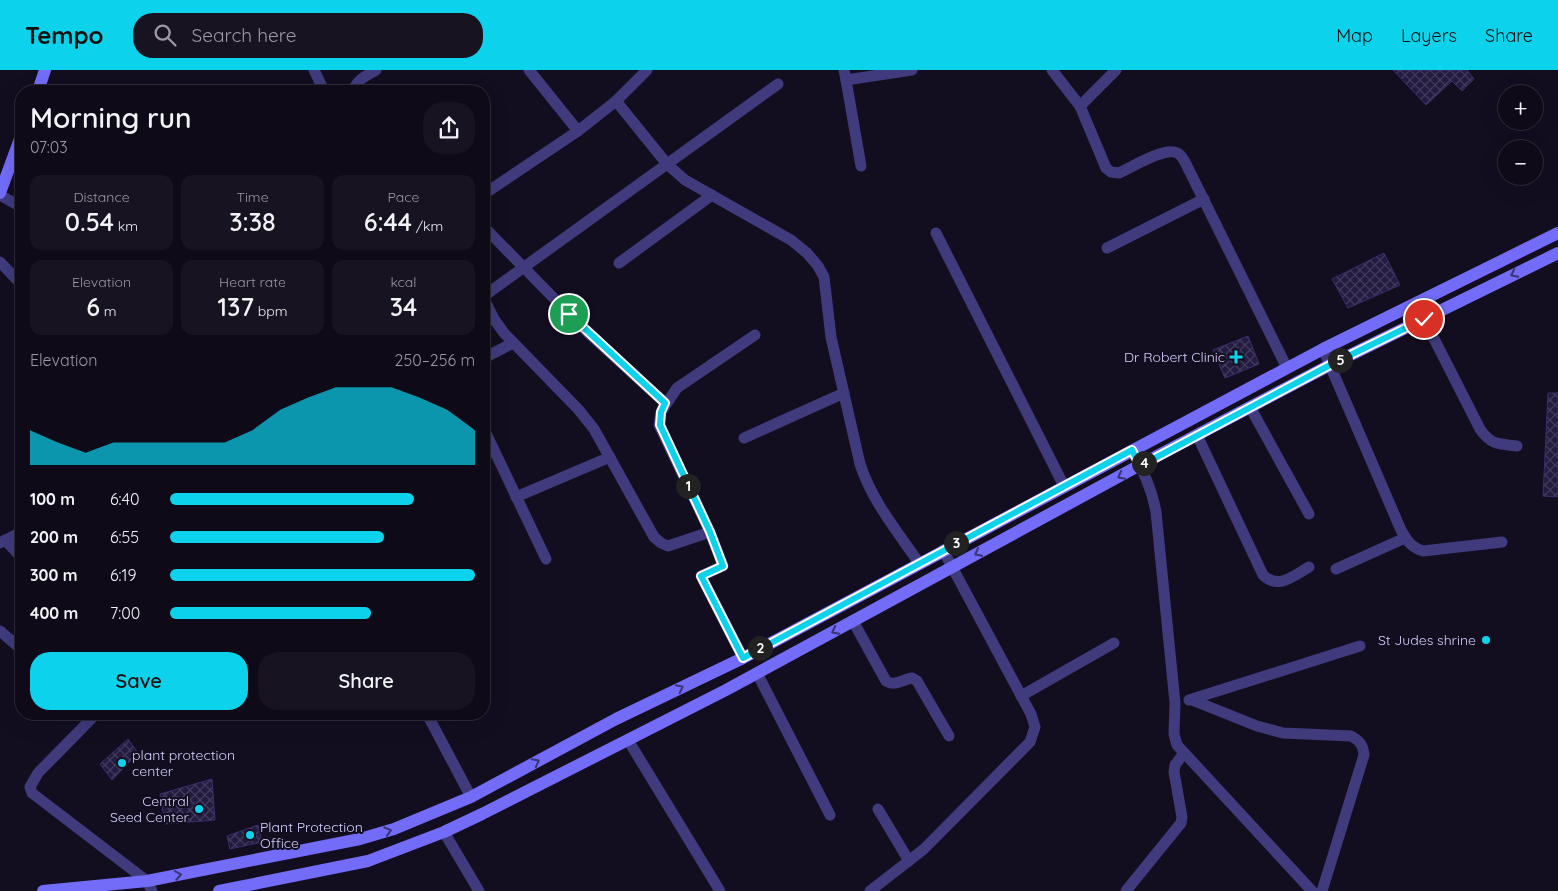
<!DOCTYPE html>
<meta charset="utf-8">
<style>
:root{--surface:#0e0a18;--page:#171321;--text:#f1f3f6;--muted:#9b9aa2;--line:#2e2b37;--accent:#0cd2ec}
body{margin:0;font-family:Quicksand,sans-serif;background:var(--page);color:var(--text);height:100vh;display:flex;flex-direction:column;font-size:19px;white-space:nowrap}
*{box-sizing:border-box;margin:0}
p{font-size:16px;color:var(--muted)}
.icon{flex:none;width:28px;height:28px;fill:none;stroke:currentColor;stroke-width:2;stroke-linecap:round;stroke-linejoin:round}
.map{position:relative;flex:1;overflow:hidden}
.details{position:absolute;left:15px;top:15px;width:475px;height:635px;display:flex;flex-direction:column;background:var(--surface);border-radius:20px;box-shadow:0 5px 20px #0002,0 0 0 1px var(--line)}
.details>*{flex:none}
.controls{position:absolute;left:1498px;top:15px;display:grid;gap:10px}
.controls a{display:grid;place-items:center;width:45px;height:45px;border-radius:50%;background:var(--surface);box-shadow:0 5px 20px #0002,0 0 0 1px var(--line);font-size:25px}
.pin{position:absolute;display:grid;place-items:center;width:42px;height:42px;color:#fff;margin:-21px;border:2px solid #fff;border-radius:50%;box-shadow:0 1px 5px #0007}
.km{position:absolute;width:25px;height:25px;margin:-12px;border-radius:50%;background:#222;color:#fff;font-size:14px;line-height:25px;text-align:center}
.round{display:grid;place-items:center;flex:none;width:52px;height:52px;border-radius:20px;background:var(--page)}
.summary{display:flex;align-items:center;justify-content:space-between;height:85px;padding:0 15px}
h1{font-size:28px;font-weight:600;line-height:38px}
.metrics{display:grid;grid-template-columns:repeat(3,1fr);gap:8px;height:85px;padding:5px 15px}
.metrics div{display:grid;align-content:center;border-radius:12px;background:var(--page);text-align:center}
.metrics b{font-size:25px;font-weight:600}
.metrics small{font-size:14px;font-weight:400}
.metrics p{font-size:14px}
.chart{height:140px;padding:10px 15px}
.chart p{display:flex;justify-content:space-between}
.chart svg{width:100%;height:90px;margin-top:5px;fill:var(--accent);opacity:.7}
.action{display:flex;gap:10px;margin-top:auto;padding:10px 15px}
.action a{flex:1;height:58px;border-radius:20px;background:var(--accent);color:#111;font-size:20px;font-weight:600;line-height:58px;text-align:center}
.action a+a{background:var(--page);color:var(--text)}
ul{padding:0 15px;list-style:none;font-size:16px}
li{display:grid;grid-template-columns:80px 60px 1fr;align-items:center;height:38px}
li i{height:12px;border-radius:6px;background:var(--accent)}
header{display:flex;align-items:center;gap:30px;box-sizing:border-box;height:70px;padding:0 25px;background:var(--accent);color:#111}
header strong{font-size:24px}
nav{display:flex;gap:28px;margin-inline-start:auto;font-size:18px}
.search{width:350px;height:45px;background:var(--page);display:flex;align-items:center;gap:12px;box-sizing:border-box;padding:0 18px;border-radius:20px;color:var(--muted);font-size:19px}
.map>svg:first-child{display:block}
.building{fill:url(#building-cross-hatch);stroke:#3c2e6b}
.lines{fill:none;stroke-linecap:round;stroke-linejoin:round}
.lane{stroke:#3f3b7d;stroke-width:5.5}
.street{stroke:#3f3b7d;stroke-width:11}
.secondary{stroke:#726cf8;stroke-width:12}
.oneway{stroke:#383476}
.route-casing{stroke:#fff;stroke-width:10}
.route{stroke:#0cd2ec;stroke-width:6}
.poi-dot{fill:#0cd2ec;stroke:#120e20;stroke-width:2}
.labels{text-anchor:middle;dominant-baseline:central;stroke-width:4;stroke-linejoin:round;paint-order:stroke}
.poi-label{font-size:14px;fill:#d6d0fd;stroke:#120e20;text-anchor:end}
</style>
<header>
<strong>Tempo</strong>
<div class="search"><svg class="icon" aria-label="search" viewBox="0 0 24 24"><circle cx="10" cy="10" r="6"/><path d="M15 15l6 6"/></svg>Search here</div>
<nav><a>Map</a><a>Layers</a><a>Share</a></nav>
</header>
<div class="map">
<svg width="1558" height="821" viewBox="0 0 1558 821">
<defs>
<pattern id="building-cross-hatch" width="8" height="8" patternUnits="userSpaceOnUse" patternTransform="scale(1.25)"><rect width="8" height="8" fill="#231b40"/><path d="M0 0l8 8M0 8l8-8" fill="none" stroke="#423b5c"/></pattern>
</defs>
<rect width="100%" height="100%" fill="#120e20"/>
<g class="building">
<polygon points="1393,0 1467,0 1474,9 1462,21 1452,11 1426,35"/>
<polygon points="1384,183 1400,215 1348,238 1332,209"/>
<polygon points="1248,266 1259,294 1225,308 1213,280"/>
<polygon points="1548,323 1558,323 1558,427 1543,426"/>
<polygon points="128,669 138,683 112,710 100,694"/>
<polygon points="212,709 215,750 165,754 160,724"/>
<polygon points="258,755 262,772 230,779 227,766"/>
</g>
<g class="lines">
<polyline class="lane" points="11,94 21,99"/>
<g class="street">
<polyline points="314,0 324,21"/>
<polyline points="529,0 578,61"/>
<polyline points="844,0 846,10 912,0"/>
<polyline points="1052,0 1080,36 1116,0"/>
<polyline points="846,10 861,96"/>
<path d="M354,21C355,10 368,5 376,0"/>
<path d="M616,31L667,94L685,110L791,170L807,183L818,196L824,207L831,267L860,394C872,431 897,461 919,493"/>
<path d="M1080,36L1106,98L1111,102L1119,103C1132,97 1161,79 1174,82C1180,83 1182,87 1185,92L1287,298"/>
<polyline points="484,124 578,61 616,31 647,0"/>
<polyline points="0,125 21,137"/>
<polyline points="484,157 585,260 665,333"/>
<polyline points="936,163 1064,416"/>
<polyline points="1107,178 1204,129"/>
<polyline points="0,192 21,214"/>
<polyline points="619,193 712,125"/>
<polyline points="484,226 778,14"/>
<polyline points="484,229 494,249 504,263 578,339 594,359 654,467 661,473 668,476 710,462"/>
<path d="M1424,249L1480,359C1491,375 1498,374 1517,376"/>
<path d="M1323,279L1401,460C1407,471 1411,477 1423,481L1502,472"/>
<polyline points="484,288 513,273"/>
<polyline points="1250,337 1309,444"/>
<polyline points="484,359 546,489"/>
<path d="M1197,365L1263,505C1279,520 1293,506 1309,497"/>
<polyline points="744,368 844,323"/>
<path d="M1132,380C1143,401 1152,419 1156,442L1175,633L1174,664L1177,675L1312,821"/>
<polyline points="516,427 610,387"/>
<polyline points="5,470 21,487"/>
<polyline points="0,473 21,462"/>
<polyline points="1336,499 1405,468"/>
<path d="M853,551L886,611C895,617 903,609 912,608L917,611L949,666"/>
<polyline points="0,561 21,579"/>
<polyline points="743,588 701,506 723,496 710,462 659,355 661,342 677,318 755,265"/>
<polyline points="757,603 830,745"/>
<polyline points="1021,626 1114,573"/>
<polyline points="1189,630 1360,576"/>
<path d="M1192,630L1257,656L1283,663L1351,666C1360,671 1363,675 1364,685L1322,821"/>
<polyline points="96,644 38,703 30,717 32,723 147,811 152,821"/>
<polyline points="427,644 471,727"/>
<polyline points="628,670 720,821"/>
<polyline points="878,739 909,791"/>
<polyline points="444,762 479,821"/>
<polyline points="870,821 924,779 1030,672 1035,657 1031,644 943,480"/>
<polyline points="1126,821 1181,753 1182,747 1174,702 1175,695 1184,683"/>
</g>
<g class="secondary">
<polyline points="38,21 45,0"/>
<polyline points="0,123 21,66"/>
<polyline points="43,821 147,811 360,769 394,759 471,727 616,649 743,588 1323,279 1558,163"/>
<polyline points="219,821 368,791 444,762 482,744 726,620 1140,395 1330,295 1558,183"/>
</g>
</g>
<defs><path id="oneway-chevron" d="M-2-3.5L2.5 0L-2 3.5" fill="none" stroke-width="1.6" stroke-linecap="round" stroke-linejoin="round" transform="scale(1.25)"/></defs>
<g class="oneway">
<use href="#oneway-chevron" transform="translate(1514 204) rotate(154)"/>
<use href="#oneway-chevron" transform="translate(1121 406) rotate(152)"/>
<use href="#oneway-chevron" transform="translate(978 483) rotate(152)"/>
<use href="#oneway-chevron" transform="translate(835 561) rotate(152)"/>
<use href="#oneway-chevron" transform="translate(680 618) rotate(-26)"/>
<use href="#oneway-chevron" transform="translate(536 692) rotate(-28)"/>
<use href="#oneway-chevron" transform="translate(388 761) rotate(-17)"/>
<use href="#oneway-chevron" transform="translate(178 805) rotate(-11)"/>
</g>
<g class="lines">
<g class="route-casing">
<polyline id="route" points="569,244 665,333 661,342 660,355 710,462 723,496 701,506 743,588 1132,380 1140,396 1330,295 1424,249"/>
</g>
<use href="#route" class="route"/>
</g>
<g class="poi-dot">
<path d="M1233.5 279.5h5v5h5v5h-5v5h-5v-5h-5v-5h5z"/>
<circle cx="1486" cy="570" r="5"/>
<circle cx="122" cy="693" r="5"/>
<circle cx="199" cy="739" r="5"/>
<circle cx="250" cy="765" r="5"/>
</g>
<g class="labels">
<g class="poi-label">
<text x="1225" y="287">Dr Robert Clinic</text>
<text x="1476" y="570">St Judes shrine</text>
<text x="132" y="685" text-anchor="start">plant protection<tspan x="132" dy="16">center</tspan></text>
<text x="189" y="731">Central<tspan x="189" dy="16">Seed Center</tspan></text>
<text x="260" y="757" text-anchor="start">Plant Protection<tspan x="260" dy="16">Office</tspan></text>
</g>
</g>
</svg>
<div class="controls">
<a>+</a>
<a>−</a>
</div>
<div class="pin" style="left:569px;top:244px;background:#1e9e55"><svg class="icon" aria-label="arrive" viewBox="0 0 24 24"><path d="M6 21V4h12l-3 4 3 4H6"/></svg></div>
<div class="pin" style="left:1424px;top:249px;background:#d93025"><svg class="icon" aria-label="check" viewBox="0 0 24 24"><path d="M5 12l5 5 9-10"/></svg></div>
<b class="km" style="left:688px;top:416px">1</b>
<b class="km" style="left:760px;top:578px">2</b>
<b class="km" style="left:956px;top:473px">3</b>
<b class="km" style="left:1144px;top:393px">4</b>
<b class="km" style="left:1340px;top:290px">5</b>
<section class="details">
<div class="summary"><div><h1>Morning run</h1><p>07:03</p></div><a class="round"><svg class="icon" aria-label="share" viewBox="0 0 24 24"><path d="M12 15V3M7 8l5-5 5 5M5 13v7h14v-7"/></svg></a></div>
<div class="metrics">
<div><p>Distance</p><b>0.54<small> km</small></b></div>
<div><p>Time</p><b>3:38</b></div>
<div><p>Pace</p><b>6:44<small> /km</small></b></div>
</div>
<div class="metrics">
<div><p>Elevation</p><b>6<small> m</small></b></div>
<div><p>Heart rate</p><b>137<small> bpm</small></b></div>
<div><p>kcal</p><b>34</b></div>
</div>
<div class="chart"><p><span>Elevation</span>250–256 m</p>
<svg viewBox="0 0 160 44" preserveAspectRatio="none"><path d="M0 44V27L10 33L20 38L30 33L40 33L50 33L60 33L70 33L80 27L90 17L100 11L110 6L120 6L130 6L140 11L150 17L160 27V44z"/></svg>
</div>
<ul>
<li><b>100 m</b>6:40<i style="width:80%"></i></li>
<li><b>200 m</b>6:55<i style="width:70%"></i></li>
<li><b>300 m</b>6:19<i style="width:100%"></i></li>
<li><b>400 m</b>7:00<i style="width:66%"></i></li>
</ul>
<div class="action"><a>Save</a><a>Share</a></div>
</section>
</div>
